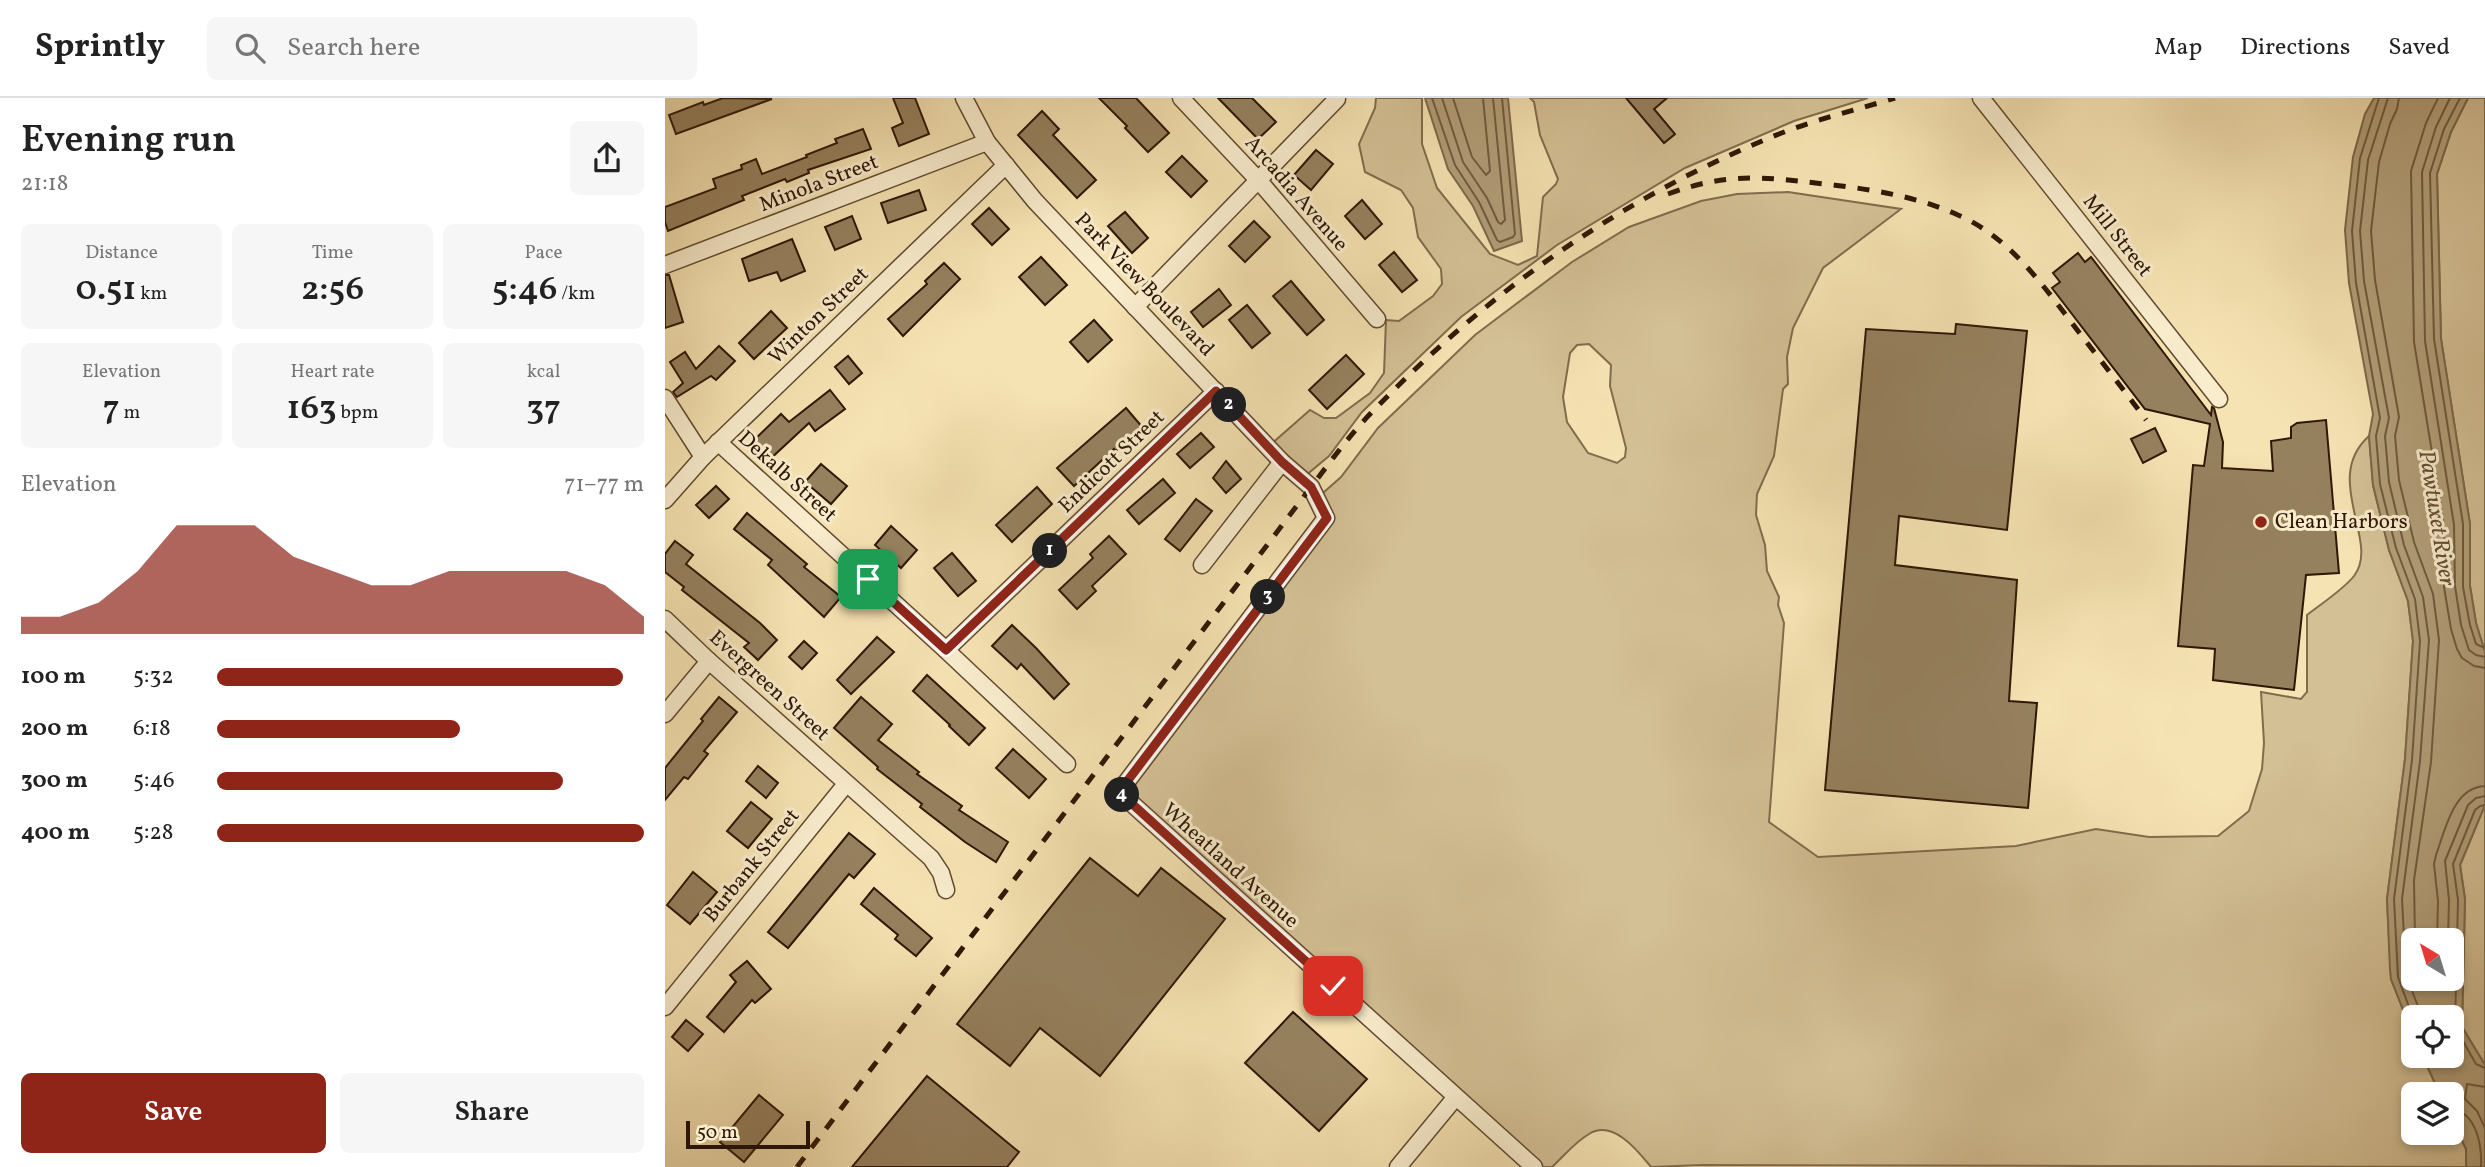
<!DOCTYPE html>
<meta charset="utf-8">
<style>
:root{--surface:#fff;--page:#f6f6f6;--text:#222;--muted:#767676;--line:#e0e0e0;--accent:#8f2418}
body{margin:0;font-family:Vollkorn,serif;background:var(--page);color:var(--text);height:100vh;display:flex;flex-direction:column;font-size:26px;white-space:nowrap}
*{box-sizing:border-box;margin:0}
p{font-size:23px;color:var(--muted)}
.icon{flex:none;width:38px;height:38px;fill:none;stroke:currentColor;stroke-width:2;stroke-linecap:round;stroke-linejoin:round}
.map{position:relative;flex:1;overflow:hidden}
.side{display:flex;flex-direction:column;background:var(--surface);width:665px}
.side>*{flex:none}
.needle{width:46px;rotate:322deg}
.buttons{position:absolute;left:1736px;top:830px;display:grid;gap:14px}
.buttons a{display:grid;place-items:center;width:63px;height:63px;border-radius:10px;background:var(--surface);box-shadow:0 4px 10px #0003;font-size:35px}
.scale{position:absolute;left:21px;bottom:18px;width:124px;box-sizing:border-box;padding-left:7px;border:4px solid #2e1705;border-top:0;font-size:19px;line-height:24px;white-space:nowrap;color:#2e1705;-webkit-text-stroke:5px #f9edce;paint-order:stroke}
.pin{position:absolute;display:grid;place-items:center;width:60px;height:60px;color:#fff;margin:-30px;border-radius:14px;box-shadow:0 4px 10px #0006}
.km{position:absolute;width:35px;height:35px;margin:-18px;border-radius:50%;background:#222;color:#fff;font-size:19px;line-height:35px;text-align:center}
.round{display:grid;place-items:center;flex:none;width:74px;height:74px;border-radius:10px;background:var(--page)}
.head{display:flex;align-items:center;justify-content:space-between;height:119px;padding:0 21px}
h1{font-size:38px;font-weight:600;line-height:52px}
.figures{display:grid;grid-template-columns:repeat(3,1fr);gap:10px;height:119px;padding:7px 21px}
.figures div{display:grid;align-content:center;border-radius:10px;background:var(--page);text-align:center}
.figures b{font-size:35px;font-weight:600}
.figures small{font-size:19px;font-weight:400}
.figures p{font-size:19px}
.chart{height:196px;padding:14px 21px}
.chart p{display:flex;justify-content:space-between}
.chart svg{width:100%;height:126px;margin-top:7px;fill:var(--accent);opacity:.7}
.button{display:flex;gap:14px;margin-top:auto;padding:14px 21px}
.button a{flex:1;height:80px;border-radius:10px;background:var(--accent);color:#fff;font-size:28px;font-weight:600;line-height:80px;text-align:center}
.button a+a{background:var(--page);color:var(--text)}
ul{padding:0 21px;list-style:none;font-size:23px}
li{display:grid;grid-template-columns:112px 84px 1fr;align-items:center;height:52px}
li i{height:18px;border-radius:9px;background:var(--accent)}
header{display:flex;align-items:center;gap:42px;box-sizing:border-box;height:98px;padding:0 35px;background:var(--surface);border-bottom:2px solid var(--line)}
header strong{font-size:33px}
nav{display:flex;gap:38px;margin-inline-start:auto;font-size:24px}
.search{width:490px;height:63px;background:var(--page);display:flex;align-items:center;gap:18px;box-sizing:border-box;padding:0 24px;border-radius:10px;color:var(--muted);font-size:26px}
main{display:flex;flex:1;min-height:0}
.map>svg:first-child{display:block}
.green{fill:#d4c095;stroke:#816c4d;stroke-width:2;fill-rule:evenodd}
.water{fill:#b29e78;stroke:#7d684a;stroke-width:2;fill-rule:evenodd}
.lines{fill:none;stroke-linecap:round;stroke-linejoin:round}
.shore{stroke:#705a3e;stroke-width:2}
.building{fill:#96815f;stroke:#2e1705;stroke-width:2}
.minor-casing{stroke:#604a30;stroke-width:19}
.minor{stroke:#f9edce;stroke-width:16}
.rail{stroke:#2e1705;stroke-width:5;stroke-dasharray:12 12;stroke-linecap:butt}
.route-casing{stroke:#fff;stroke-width:14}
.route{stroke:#8f2418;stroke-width:9}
.poi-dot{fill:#8f2418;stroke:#f9edce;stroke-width:2.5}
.labels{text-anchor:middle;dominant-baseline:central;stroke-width:6;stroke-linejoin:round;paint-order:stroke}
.street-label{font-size:21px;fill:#2e1705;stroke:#f9edce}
.poi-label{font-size:21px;fill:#2e1705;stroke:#f9edce;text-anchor:start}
.water-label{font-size:23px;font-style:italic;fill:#634d33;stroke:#f9edce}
</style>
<header>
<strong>Sprintly</strong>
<div class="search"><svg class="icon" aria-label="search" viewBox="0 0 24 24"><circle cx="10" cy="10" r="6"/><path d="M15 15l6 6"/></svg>Search here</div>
<nav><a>Map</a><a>Directions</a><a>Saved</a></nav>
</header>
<main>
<section class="side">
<div class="head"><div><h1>Evening run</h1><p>21:18</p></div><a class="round"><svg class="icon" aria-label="share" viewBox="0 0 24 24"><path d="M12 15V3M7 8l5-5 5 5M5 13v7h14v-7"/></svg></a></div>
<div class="figures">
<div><p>Distance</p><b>0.51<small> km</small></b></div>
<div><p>Time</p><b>2:56</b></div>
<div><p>Pace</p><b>5:46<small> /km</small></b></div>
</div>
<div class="figures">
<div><p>Elevation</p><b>7<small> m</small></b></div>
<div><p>Heart rate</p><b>163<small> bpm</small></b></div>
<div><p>kcal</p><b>37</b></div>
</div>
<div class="chart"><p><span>Elevation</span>71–77 m</p>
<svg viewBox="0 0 160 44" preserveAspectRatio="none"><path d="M0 44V38L10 38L20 33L30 22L40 6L50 6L60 6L70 17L80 22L90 27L100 27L110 22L120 22L130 22L140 22L150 27L160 38V44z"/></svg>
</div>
<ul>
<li><b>100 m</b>5:32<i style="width:95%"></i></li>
<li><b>200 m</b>6:18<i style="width:57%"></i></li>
<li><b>300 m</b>5:46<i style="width:81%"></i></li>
<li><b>400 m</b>5:28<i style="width:100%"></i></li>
</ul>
<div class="button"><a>Save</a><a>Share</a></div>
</section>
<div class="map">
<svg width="1820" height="1069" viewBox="0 0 1820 1069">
<rect width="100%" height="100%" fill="#f6e3b3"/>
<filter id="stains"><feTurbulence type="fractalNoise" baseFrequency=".00286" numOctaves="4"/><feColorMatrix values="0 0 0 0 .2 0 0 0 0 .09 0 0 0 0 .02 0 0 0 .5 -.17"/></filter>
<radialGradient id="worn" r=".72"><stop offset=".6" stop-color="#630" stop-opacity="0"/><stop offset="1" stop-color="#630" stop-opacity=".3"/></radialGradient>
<g class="green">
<polygon points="711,0 757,0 757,46 772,90 825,156 853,167 872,158 878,99 891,86 893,81 875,37 869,4 865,0 961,0 989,11 1002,0 1203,0 1129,23 1020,70 892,147 796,219 697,314 664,358 634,383 604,348 645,312 659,320 671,320 705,295 719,275 721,222 734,223 768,198 777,186 776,171 753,139 748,110 736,92 700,74 694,46 710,10"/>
<polygon points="1803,0 1820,0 1820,554 1811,525 1805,488 1805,426 1776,241 1772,76 1786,34"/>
<path d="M1123,94L1236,111L1158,170L1128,230L1122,259L1123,286L1118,291L1109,358L1092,396L1091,417L1100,447L1102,473L1114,499L1113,507L1119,525L1104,724L1153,759L1351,748L1431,731L1484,739L1553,738L1584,713L1597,671L1599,645L1596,594L1636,601L1642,594V517C1656,506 1679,491 1689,478C1716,444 1656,381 1704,338L1708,387L1724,452L1743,503L1748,543L1740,661L1722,801L1726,881L1748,937V957H1757L1775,996H1748V1034H1787V1021L1801,1051V1069L1037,1067L986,1069C973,1053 948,1021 924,1036C910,1044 898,1059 887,1069H872L463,692L661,433L650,402L676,379L713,330L810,237L907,164L964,129L1036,103L1072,96ZM924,246L946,267L945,288L961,350L960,359L952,365L923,355L902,324L898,299L905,255L912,247Z"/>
<polygon points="1820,707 1820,967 1797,929 1800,801 1795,767"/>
</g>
<g class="water">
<polygon points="760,0 843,0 857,143 829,153 808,108 783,71"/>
<path d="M1709,0H1803L1786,34L1772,76L1776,241L1805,426V488L1811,525L1820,554V707L1795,767L1800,801L1797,929L1820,967V1069H1801V1051L1787,1021V996H1775L1757,957H1787V919H1748V937L1726,881L1725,871L1722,801L1740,661L1748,543L1743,503L1724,452L1708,387L1704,338L1708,316L1684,185L1680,132L1688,59L1700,16ZM1748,842H1787V880H1748Z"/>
</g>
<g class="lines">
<g class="shore">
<polyline points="767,0 790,67 814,104 832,142 835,144 848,139 850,136 837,0"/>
<polyline points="777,0 798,64 822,100 833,124 836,126 840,122 828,0"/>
<polyline points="788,0 807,59 821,77 825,73 818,0"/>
<polyline points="1714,0 1695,60 1687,133 1691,185 1715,320 1711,338 1715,386 1731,450 1750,501 1755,543 1747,662 1729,801 1733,879 1748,920"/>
<polyline points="1723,0 1703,62 1695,133 1699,183 1724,320 1720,338 1724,384 1739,447 1758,499 1764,542 1755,663 1737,801 1741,877 1757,919"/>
<polyline points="1734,0 1732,11 1725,26 1714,64 1706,133 1710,182 1734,319 1730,338 1734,382 1749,444 1768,496 1774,542 1766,664 1749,782 1750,842"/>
<polyline points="1773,0 1761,25 1746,73 1749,244 1779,428 1779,489 1786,531 1792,551 1797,560 1809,568 1820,570"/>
<polyline points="1785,0 1771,29 1757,74 1760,243 1789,427 1790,488 1796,527 1804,552 1811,557 1820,559"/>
<polyline points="1795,0 1779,31 1765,75 1769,241 1798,426 1798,489 1805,527 1811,546 1820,550"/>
<polyline points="1820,707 1815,708 1810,712 1788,766 1793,802 1790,929 1811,966 1820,970"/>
<path d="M1772,842L1773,803L1769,766L1771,757C1780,733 1788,689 1820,688"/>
<polyline points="1783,842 1784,802 1780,763 1803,707 1811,700 1820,698"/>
<polyline points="1820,989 1802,986 1800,1001 1812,1013 1820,1030"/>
<path d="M1787,1011C1812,1015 1817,1048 1816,1069"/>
</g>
</g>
<g class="building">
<polygon points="58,0 107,1 11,36 4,17 38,4 39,7"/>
<polygon points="228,0 250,0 264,36 234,48 227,30 238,25"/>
<polygon points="434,0 471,0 504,35 483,54 460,30 462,28"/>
<polygon points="553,0 587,0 611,24 593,41"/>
<polygon points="961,0 1002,0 989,11 1010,36 999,45"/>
<polygon points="377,13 394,31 388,37 431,82 412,100 353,37"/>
<polygon points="198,31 206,51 143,72 144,75 122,84 120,81 77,98 79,102 3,133 0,124 0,109 51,90 48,81 77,71 76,67 91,61 97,76 142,59 141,57 172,45 170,41"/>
<polygon points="651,52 668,66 646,92 629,77"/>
<polygon points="517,58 542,83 526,99 501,74"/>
<polygon points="254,92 261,112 223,125 216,105"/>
<polygon points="697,102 717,126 700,141 680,118"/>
<polygon points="324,110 344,131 327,147 307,126"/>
<polygon points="460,114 483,140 467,155 443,128"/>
<polygon points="187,118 196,141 170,152 160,129"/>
<polygon points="589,123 605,139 580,164 564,148"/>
<polygon points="127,141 140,173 116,183 112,174 84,183 77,161"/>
<polygon points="729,154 752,182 737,194 714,167"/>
<polygon points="1413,155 1420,164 1426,159 1546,317 1547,309 1549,310 1558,344 1557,370 1608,373 1606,343 1626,340 1626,329 1632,325 1661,322 1674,475 1641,477 1629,592 1548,582 1550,551 1513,548 1528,367 1539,368 1545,326 1480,311 1387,190 1395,184 1388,175"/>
<polygon points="376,159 402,187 380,207 354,179"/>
<polygon points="279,165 295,181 238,238 223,221 262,186 260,183"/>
<polygon points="0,177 4,177 18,224 0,230"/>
<polygon points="626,183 659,222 642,237 608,198"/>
<polygon points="554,191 566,207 538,229 526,214"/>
<polygon points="582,207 605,235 587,250 564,222"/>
<polygon points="106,213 122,230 89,261 74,245"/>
<polygon points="429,222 447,242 423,264 405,244"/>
<polygon points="1291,226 1362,233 1342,432 1234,418 1230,467 1352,482 1344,603 1372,605 1363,710 1160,692 1201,231 1290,236"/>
<polygon points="54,248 70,263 51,282 46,278 12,299 8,294 18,285 5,264 20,254 31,271"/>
<polygon points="681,257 699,276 662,311 644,292"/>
<polygon points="183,258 197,275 184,286 170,269"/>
<polygon points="165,292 180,311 150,333 144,325 103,363 86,345 116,316 124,324"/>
<polygon points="461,310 478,330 451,353 449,351 409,388 392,370"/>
<polygon points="1490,330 1501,353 1478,365 1466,341"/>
<polygon points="536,335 549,349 525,370 512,356"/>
<polygon points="561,363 576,381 561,395 548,380"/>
<polygon points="156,366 182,388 166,406 140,384"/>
<polygon points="498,381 510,395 474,426 462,412"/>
<polygon points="51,388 64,401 44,420 31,407"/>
<polygon points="372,389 387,406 347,444 331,427"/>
<polygon points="531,401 547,413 515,453 500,441"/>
<polygon points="82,415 142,466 139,469 176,499 159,519 103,467 107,462 69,431"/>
<polygon points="226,428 252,452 236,470 210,447"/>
<polygon points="444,438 461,456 427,488 431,493 412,511 394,492 428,460 425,456"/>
<polygon points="10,443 28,457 21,466 95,525 112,542 93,562 79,549 84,545 17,492 19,489 0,474 0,456"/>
<polygon points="287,455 311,483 293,498 269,470"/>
<polygon points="347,527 371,550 404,586 389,601 356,566 352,571 327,548"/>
<polygon points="212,539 229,554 186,596 172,582"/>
<polygon points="139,543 152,555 137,571 124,559"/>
<polygon points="262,577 320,630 304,647 284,628 285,627 248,593"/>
<polygon points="54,599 72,614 39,653 43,656 23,681 19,679 0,702 0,670 38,623 36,621"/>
<polygon points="196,599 227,626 213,642 254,674 252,676 297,708 294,712 343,744 331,764 300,744 255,709 257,706 212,671 213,669 169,630"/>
<polygon points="348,651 381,681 364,700 331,670"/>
<polygon points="93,668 113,685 101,700 81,683"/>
<polygon points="86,704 107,721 83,750 62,733"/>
<polygon points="184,735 210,756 189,780 184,776 123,850 103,834"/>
<polygon points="425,760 473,798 496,770 560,821 435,978 375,930 345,968 292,926"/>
<polygon points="28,774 52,794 25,826 2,807"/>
<polygon points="209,790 267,840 251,858 230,841 233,837 196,806"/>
<polygon points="82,863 106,891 90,905 87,902 59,934 42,919 71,884 65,877"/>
<polygon points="628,914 702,981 654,1033 580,965"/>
<polygon points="21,922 38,936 23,953 7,939"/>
<polygon points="262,978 354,1054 342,1069 187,1069"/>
<polygon points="94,997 118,1017 79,1064 55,1044"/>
</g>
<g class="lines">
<g class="minor-casing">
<g id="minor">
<polyline points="299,0 322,44 370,103 617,364 646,389 661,420 454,694 869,1069"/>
<polyline points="516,0 595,84 712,221"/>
<polyline points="1316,0 1554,301"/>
<polyline points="0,167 322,44"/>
<polyline points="470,209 672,1"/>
<polyline points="0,300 38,359"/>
<polyline points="53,344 281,552 402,666"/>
<polyline points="0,402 38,359 341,67"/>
<polyline points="537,467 617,364"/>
<polyline points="0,521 44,563 266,760 276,775 281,792"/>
<polyline points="281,552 551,293"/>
<polyline points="0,616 44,563"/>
<polyline points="0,909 181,686"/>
<polyline points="733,1069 790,1000"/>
</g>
</g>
<use href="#minor" class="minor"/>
<g class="rail">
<path d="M1003,96C1063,74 1098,79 1159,86C1205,91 1251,98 1293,117C1345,139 1380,190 1413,233C1436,263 1459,292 1481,322"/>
<path d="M132,1069L646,389C666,363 686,335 710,311C825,192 959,98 1114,36C1152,21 1191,12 1230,0"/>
</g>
</g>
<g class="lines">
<g class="route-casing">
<polyline id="route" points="203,481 281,552 551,293 617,364 646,389 662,420 454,694 668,888"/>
</g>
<use href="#route" class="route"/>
</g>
<circle class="poi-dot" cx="1596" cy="424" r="7"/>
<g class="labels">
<g class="street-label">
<text transform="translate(154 86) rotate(-21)">Minola Street</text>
<text transform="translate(631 96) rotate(49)">Arcadia Avenue</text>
<text transform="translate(1452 138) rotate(52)">Mill Street</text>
<text transform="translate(479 187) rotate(46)">Park View Boulevard</text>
<text transform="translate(154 218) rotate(-44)">Winton Street</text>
<text transform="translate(447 364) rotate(-44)">Endicott Street</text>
<text transform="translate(122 379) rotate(42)">Dekalb Street</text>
<text transform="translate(104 588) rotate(42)">Evergreen Street</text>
<text transform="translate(87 768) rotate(-51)">Burbank Street</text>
<text transform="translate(565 768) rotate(42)">Wheatland Avenue</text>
</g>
<g class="poi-label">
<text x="1610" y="424">Clean Harbors</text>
</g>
<g class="water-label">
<text transform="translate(1771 420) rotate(81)">Pawtuxet River</text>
</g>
</g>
<rect width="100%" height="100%" filter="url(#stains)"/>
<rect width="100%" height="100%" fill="url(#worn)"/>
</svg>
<div class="buttons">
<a><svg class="needle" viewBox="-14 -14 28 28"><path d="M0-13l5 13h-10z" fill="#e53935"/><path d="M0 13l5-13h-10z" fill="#767676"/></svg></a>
<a><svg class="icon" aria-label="locate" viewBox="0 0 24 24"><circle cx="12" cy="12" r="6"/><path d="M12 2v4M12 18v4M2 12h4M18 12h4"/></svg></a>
<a><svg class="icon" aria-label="layers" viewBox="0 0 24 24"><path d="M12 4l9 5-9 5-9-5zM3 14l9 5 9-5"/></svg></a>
</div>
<div class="scale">50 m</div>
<div class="pin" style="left:203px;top:481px;background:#1e9e55"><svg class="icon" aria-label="arrive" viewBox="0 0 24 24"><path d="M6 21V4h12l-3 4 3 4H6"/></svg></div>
<div class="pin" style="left:668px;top:888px;background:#d93025"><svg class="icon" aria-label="check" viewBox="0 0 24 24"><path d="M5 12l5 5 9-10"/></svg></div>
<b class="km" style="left:385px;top:453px">1</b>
<b class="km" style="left:564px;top:307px">2</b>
<b class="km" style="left:603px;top:499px">3</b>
<b class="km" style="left:457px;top:697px">4</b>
</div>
</main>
